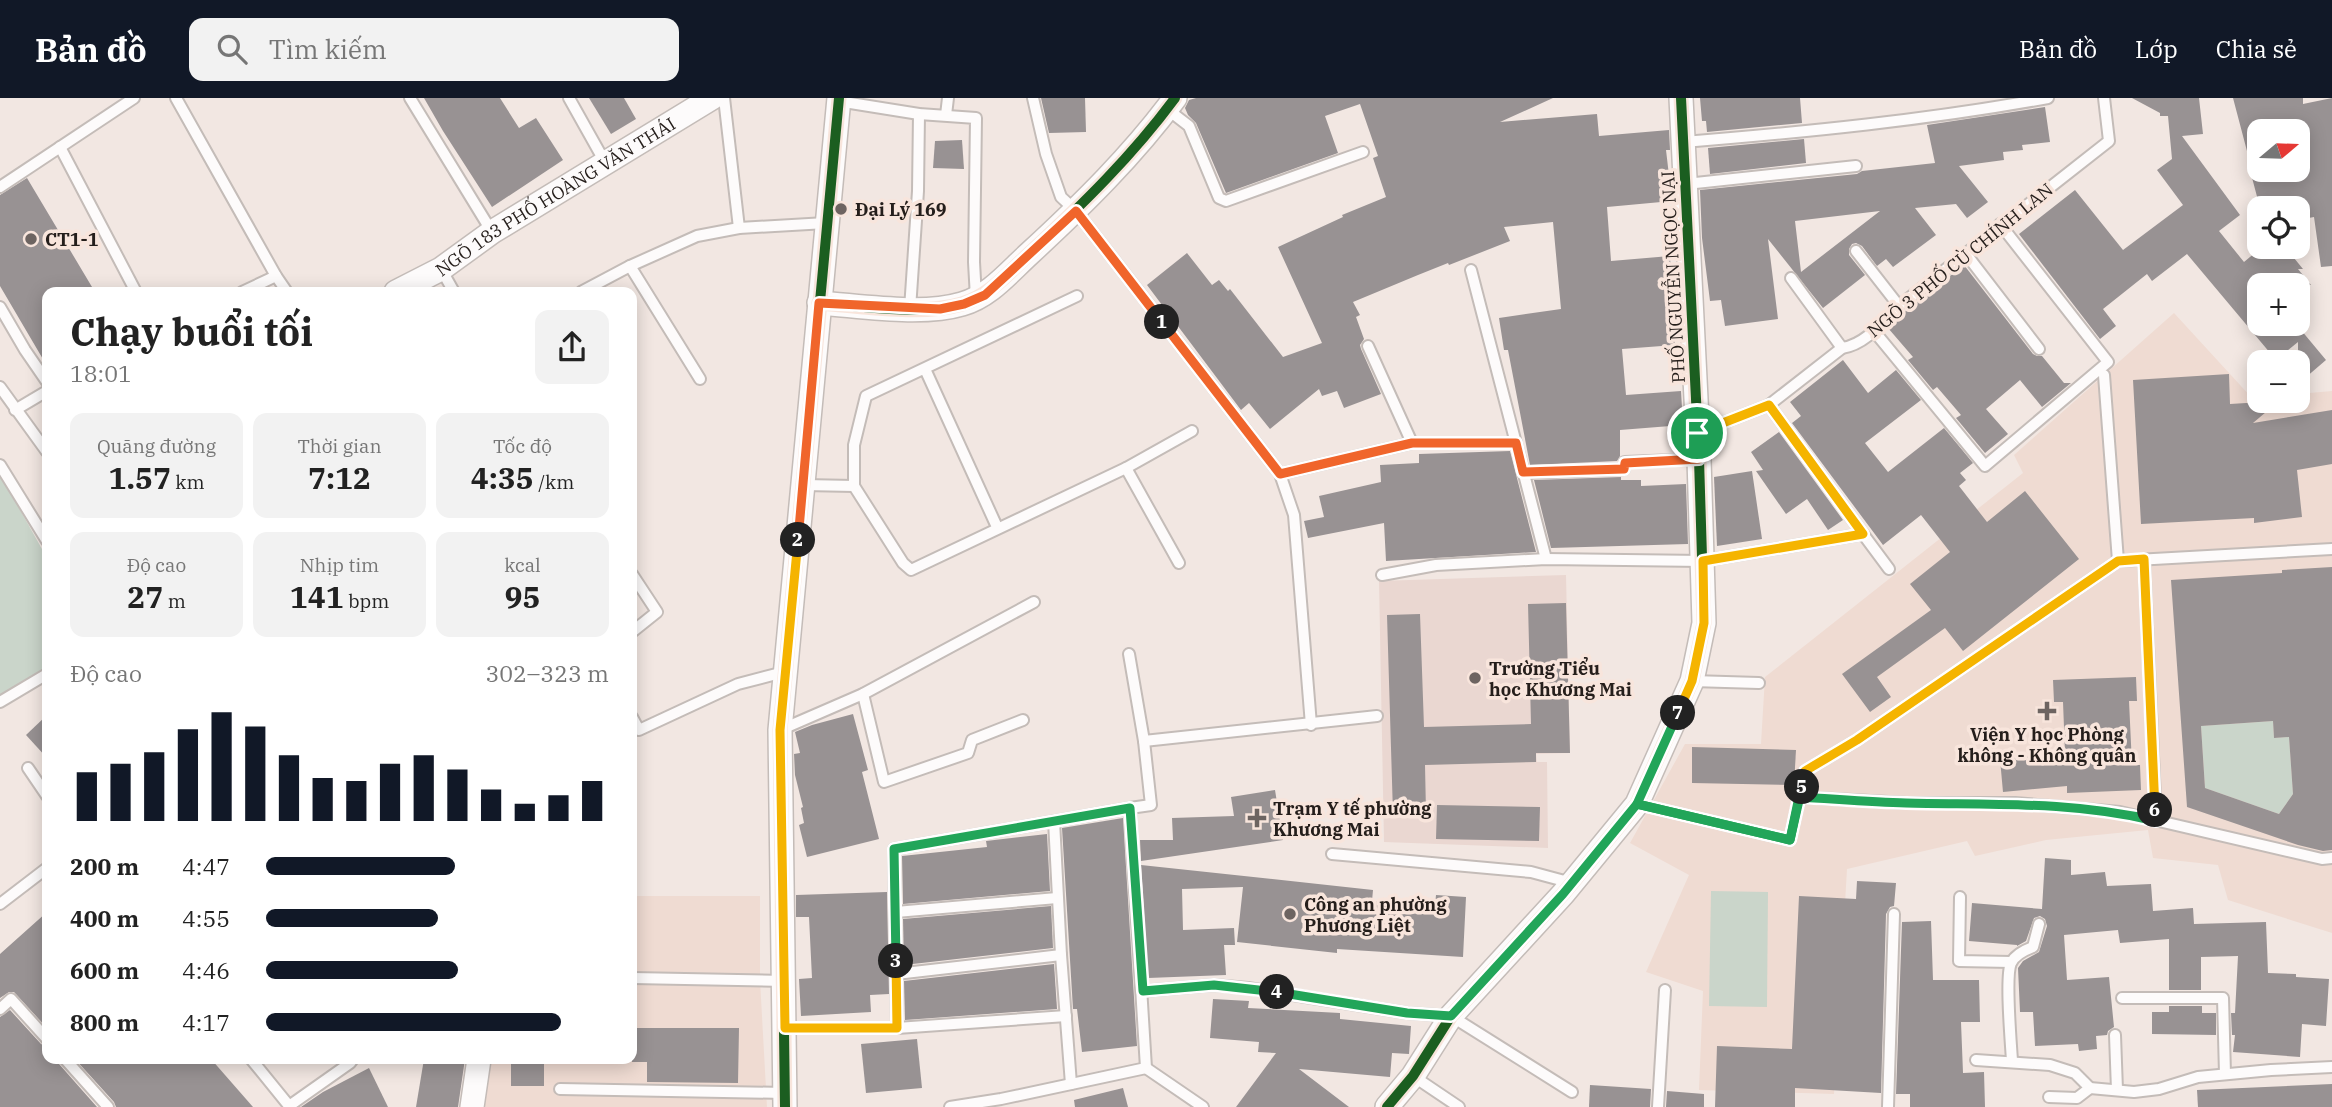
<!DOCTYPE html>
<html lang="vi">
<meta charset="utf-8">
<style>
:root{--surface:#fff;--page:#f2f2f2;--text:#222;--muted:#767676;--accent:#111827}
body{margin:0;font-family:"IBM Plex Serif",serif;background:var(--page);color:var(--text);height:100vh;display:flex;flex-direction:column;font-size:26px;white-space:nowrap}
*{box-sizing:border-box;margin:0}
p{font-size:23px;color:var(--muted)}
.icon{flex:none;width:38px;height:38px;fill:none;stroke:currentColor;stroke-width:2;stroke-linecap:round;stroke-linejoin:round}
.map{position:relative;flex:1;overflow:hidden}
.side{position:absolute;left:42px;top:189px;width:595px;height:777px;display:flex;flex-direction:column;background:var(--surface);border-radius:14px;box-shadow:0 4px 18px #0003}
.side>*{flex:none}
.needle{width:46px;rotate:71deg}
.controls{position:absolute;left:2247px;top:21px;display:grid;gap:14px}
.controls a{display:grid;place-items:center;width:63px;height:63px;border-radius:14px;background:var(--surface);box-shadow:0 4px 18px #0003;font-size:35px}
.pin{position:absolute;display:grid;place-items:center;width:60px;height:60px;color:#fff;margin:-30px;border:4px solid #fff;border-radius:50%;box-shadow:0 2px 7px #0007}
.km{position:absolute;width:35px;height:35px;margin:-18px;border-radius:50%;background:#222;color:#fff;font-size:19px;line-height:35px;text-align:center}
.round{display:grid;place-items:center;flex:none;width:74px;height:74px;border-radius:14px;background:var(--page)}
.overview{display:flex;align-items:center;justify-content:space-between;height:119px;padding:0 28px}
h1{font-size:38px;font-weight:700;line-height:52px}
.metrics{display:grid;grid-template-columns:repeat(3,1fr);gap:10px;height:119px;padding:7px 28px}
.metrics div{display:grid;align-content:center;border-radius:14px;background:var(--page);text-align:center}
.metrics b{font-size:30px;font-weight:700}
.metrics small{font-size:19px;font-weight:400}
.metrics p{font-size:19px}
.chart{height:196px;padding:14px 28px}
.chart p{display:flex;justify-content:space-between}
.chart svg{width:100%;height:126px;margin-top:7px;stroke:var(--accent);stroke-width:6}
ul{padding:0 28px;list-style:none;font-size:23px}
li{display:grid;grid-template-columns:112px 84px 1fr;align-items:center;height:52px}
li i{height:18px;border-radius:9px;background:var(--accent)}
header{display:flex;align-items:center;gap:42px;box-sizing:border-box;height:98px;padding:0 35px;background:var(--accent);color:#fff}
header strong{font-size:33px}
nav{display:flex;gap:38px;margin-inline-start:auto;font-size:24px}
.search{width:490px;height:63px;background:var(--page);display:flex;align-items:center;gap:18px;box-sizing:border-box;padding:0 24px;border-radius:14px;color:var(--muted);font-size:26px}
.map>svg:first-child{display:block}
.built{fill:#efdbd2}
.education{fill:#ead7d1}
.green{fill:#cad5ca}
.building{fill:#989293;fill-rule:evenodd}
.lines{fill:none;stroke-linecap:round;stroke-linejoin:round}
.lane-casing{stroke:#c4bcb8;stroke-width:14}
.street-casing{stroke:#c4bcb8;stroke-width:26}
.lane{stroke:#fdfbfb;stroke-width:10}
.street{stroke:#fdfbfb;stroke-width:23}
.cycleway-casing{stroke:#f8e5dc;stroke-width:15}
.cycleway{stroke:#1b5e20;stroke-width:10}
.split-1-casing{stroke:#fff;stroke-width:14}
.split-2-casing{stroke:#fff;stroke-width:14}
.split-3-casing{stroke:#fff;stroke-width:14}
.split-4-casing{stroke:#fff;stroke-width:14}
.split-5-casing{stroke:#fff;stroke-width:14}
.split-6-casing{stroke:#fff;stroke-width:14}
.split-7-casing{stroke:#fff;stroke-width:14}
.split-8-casing{stroke:#fff;stroke-width:14}
.split-1{stroke:#f0652b;stroke-width:9}
.split-2{stroke:#f0652b;stroke-width:9}
.split-3{stroke:#f5b400;stroke-width:9}
.split-4{stroke:#22a559;stroke-width:9}
.split-5{stroke:#22a559;stroke-width:9}
.split-6{stroke:#f5b400;stroke-width:9}
.split-7{stroke:#22a559;stroke-width:9}
.split-8{stroke:#f5b400;stroke-width:9}
.poi-dot{fill:#6d6461;stroke:#f8e5dc;stroke-width:2.5}
.labels{text-anchor:middle;dominant-baseline:central;stroke-width:7;stroke-linejoin:round;paint-order:stroke}
.street-label{font-size:18px;fill:#251e1b;stroke:#f8e5dc}
.poi-label{font-size:18px;font-weight:bold;fill:#251e1b;stroke:#f8e5dc;text-anchor:start}
</style>
<header>
<strong>Bản đồ</strong>
<div class="search"><svg class="icon" aria-label="search" viewBox="0 0 24 24"><circle cx="10" cy="10" r="6"/><path d="M15 15l6 6"/></svg>Tìm kiếm</div>
<nav><a>Bản đồ</a><a>Lớp</a><a>Chia sẻ</a></nav>
</header>
<div class="map">
<svg width="2332" height="1009" viewBox="0 0 2332 1009">
<rect width="100%" height="100%" fill="#f2e7e2"/>
<g class="built">
<polygon points="2174,215 2252,300 2259,300 2259,303 2298,303 2298,296 2332,293 2332,835 2228,802 2218,767 2153,760 2148,732 2046,742 1975,758 1967,743 1847,771 1834,996 1699,992 1703,893 1646,874 1689,777 1630,745 1685,646 1761,646 1765,579 2023,375 2014,357"/>
<polygon points="632,798 760,798 760,882 767,1009 481,1009 486,961 632,961"/>
</g>
<polygon class="education" points="1566,477 1570,655 1536,656 1537,664 1547,664 1548,750 1384,744 1379,483"/>
<g class="green">
<polygon points="0,376 47,460 47,572 0,599"/>
<polygon points="2273,623 2274,640 2289,639 2293,696 2279,716 2205,690 2201,628"/>
<polygon points="1711,793 1768,794 1767,909 1709,908"/>
</g>
<g class="building">
<polygon points="424,0 500,0 519,30 536,20 563,62 492,109 443,33"/>
<polygon points="589,0 624,0 636,21 611,36"/>
<polygon points="1041,0 1085,0 1086,34 1049,35"/>
<polygon points="1196,0 1553,0 1500,24 1597,16 1599,38 1669,32 1670,52 1666,52 1672,103 1607,109 1611,163 1670,158 1675,247 1622,251 1626,297 1681,293 1683,327 1620,332 1620,358 1617,363 1530,367 1508,252 1504,252 1499,220 1561,211 1553,124 1504,129 1510,143 1449,167 1448,165 1418,177 1353,204 1360,217 1356,219 1364,241 1360,247 1361,251 1381,296 1344,310 1337,293 1322,298 1319,291 1270,331 1249,305 1241,312 1147,187 1187,155 1212,187 1219,182 1228,193 1230,191 1283,259 1322,245 1278,149 1343,119 1342,117 1386,99 1373,60 1378,58 1360,6 1325,18 1338,55 1226,95 1196,25 1188,17 1185,10 1189,2"/>
<polygon points="1700,0 1800,0 1802,25 1707,34 1706,23 1702,23"/>
<polygon points="2132,0 2199,0 2203,36 2182,38 2240,117 2219,133 2244,164 2262,149 2273,161 2270,149 2285,149 2303,171 2298,171 2311,187 2259,187 2259,226 2296,226 2326,262 2298,286 2298,244 2276,262 2187,156 2152,183 2147,176 2103,211 2116,228 2100,241 2019,136 2075,92 2123,152 2183,107 2157,72 2172,61 2168,18 2160,18 2160,15"/>
<path d="M2233,0H2303V6L2332,0V168L2321,169L2314,119L2298,122V110H2260L2250,72H2252ZM2259,33H2298V72H2259Z"/>
<path d="M2045,9L2050,44L2022,47L2023,52L2003,54L2004,62L1959,68L1988,104L1967,120L1956,106L1915,110L1936,137L1893,169L1886,161L1877,168L1862,148L1856,145L1852,146L1849,151V157L1865,177L1823,210L1768,141L1778,221L1725,228L1721,202L1710,203L1702,140L1700,92L1857,76L1862,73L1935,65L1927,27ZM1880,113L1801,174L1795,123Z"/>
<polygon points="1804,41 1806,65 1710,76 1708,50"/>
<polygon points="962,42 964,71 933,70 935,43"/>
<polygon points="27,80 95,194 47,194 47,268 0,188 0,97"/>
<polygon points="1964,167 2033,256 2037,258 2042,258 2064,285 2071,285 2042,309 2020,282 1986,311 2008,336 1985,355 1956,320 1961,317 1937,289 1933,292 1908,262 1913,259 1888,230 1904,214"/>
<polygon points="1843,262 1868,295 1896,272 1921,302 1865,345 1888,374 1944,330 1973,365 1960,375 1966,382 1959,388 1987,424 2025,393 2079,461 1963,553 1945,530 1877,579 1891,599 1870,614 1842,576 1931,512 1910,486 1950,454 1921,417 1883,447 1792,325 1801,318 1790,304"/>
<polygon points="2229,276 2230,306 2279,303 2253,325 2332,312 2332,366 2297,372 2302,419 2254,425 2254,420 2141,426 2133,282"/>
<polygon points="1779,334 1843,422 1828,432 1807,401 1786,416 1756,373 1763,372 1751,354"/>
<polygon points="1510,353 1536,454 1386,463 1384,425 1308,440 1304,423 1324,419 1319,398 1381,384 1380,367 1419,365 1419,356"/>
<polygon points="1752,373 1762,441 1717,448 1714,379"/>
<polygon points="1621,379 1621,382 1641,382 1641,388 1686,386 1688,446 1551,450 1534,382"/>
<path d="M2332,469V752L2323,753L2298,747L2187,709L2171,482L2282,475V472ZM2273,623L2274,640L2289,639L2293,696L2279,716L2205,690L2201,628Z"/>
<polygon points="1566,505 1570,655 1536,655 1536,664 1425,667 1426,715 1393,716 1387,517 1420,516 1424,629 1531,626 1528,506"/>
<polygon points="2136,579 2137,603 2129,603 2132,667 2140,667 2141,692 2067,695 2067,688 2003,694 2000,661 2065,655 2063,604 2054,604 2053,582"/>
<polygon points="853,616 868,672 862,674 879,741 807,759 799,727 804,725 801,710 803,709 795,677 794,656 800,655 795,634 812,627"/>
<polygon points="47,617 47,660 26,637"/>
<polygon points="1692,649 1796,652 1794,687 1692,685"/>
<polygon points="1275,692 1283,742 1141,763 1140,742 1173,742 1172,720 1234,718 1231,699"/>
<polygon points="1437,707 1540,709 1539,743 1436,741"/>
<polygon points="1123,720 1137,948 1082,954 1077,911 1073,911 1062,730"/>
<polygon points="1047,736 1050,793 903,806 902,758 987,749 986,743"/>
<polygon points="2045,760 2071,762 2071,777 2105,774 2107,788 2151,786 2153,813 2193,810 2194,826 2266,824 2268,875 2296,876 2296,879 2329,881 2326,928 2302,926 2300,959 2233,954 2235,937 2232,937 2231,915 2235,915 2238,858 2201,859 2201,892 2169,892 2169,841 2120,845 2118,832 2064,837 2067,882 2109,879 2114,929 2108,933 2107,937 2096,938 2097,951 2079,953 2078,946 2035,948 2033,914 2020,914 2018,870 2023,863 2039,854 2047,828 2045,821 2040,818 2034,820 2026,843 2017,848 2017,847 1969,843 1972,805 2042,811"/>
<polygon points="1141,767 1244,778 1244,783 1244,778 1373,792 1372,803 1435,807 1436,797 1466,799 1463,859 1337,851 1337,855 1237,844 1243,789 1182,791 1183,832 1234,830 1235,847 1224,847 1226,877 1148,880"/>
<polygon points="1857,783 1896,785 1894,808 1890,809 1886,816 1881,995 1795,990 1795,1009 1715,1009 1717,948 1792,951 1799,798 1856,801"/>
<polygon points="887,794 889,896 870,897 871,914 801,918 799,881 812,880 809,819 796,819 796,797"/>
<polygon points="1051,808 1053,850 904,867 903,821"/>
<polygon points="47,814 47,930 14,894 9,894 0,900 0,856"/>
<polygon points="1931,823 1933,882 1979,882 1980,924 1961,924 1963,975 1984,974 1985,1009 1910,1009 1910,996 1896,996 1902,824"/>
<polygon points="1054,866 1057,911 905,922 904,883"/>
<polygon points="1213,901 1249,903 1248,910 1340,915 1340,921 1411,928 1409,956 1392,955 1390,979 1299,971 1349,1009 1236,1009 1276,955 1258,954 1259,944 1210,940"/>
<polygon points="2169,908 2202,908 2202,915 2216,915 2216,937 2152,936 2152,914 2169,914"/>
<polygon points="10,912 41,946 47,949 47,961 57,961 59,966 97,1009 0,1009 0,919"/>
<polygon points="632,930 739,930 738,985 647,984 647,964 632,964"/>
<polygon points="917,941 922,990 866,995 861,946"/>
<polygon points="75,961 211,961 253,1009 116,1009 114,1004"/>
<polygon points="424,961 465,961 458,1009 416,1009"/>
<rect x="511" y="961" width="33" height="27"/>
<polygon points="369,970 388,1009 301,1009 323,994"/>
<polygon points="2332,986 2332,1009 2198,1009 2197,992"/>
<polygon points="1590,987 1651,991 1650,1009 1589,1009"/>
<polygon points="1123,990 1128,1009 1075,1009 1074,1002"/>
<polygon points="1667,993 1704,996 1704,1009 1666,1009"/>
</g>
<g class="lines">
<g class="lane-casing">
<g id="lane">
<polyline points="176,0 276,178 287,194"/>
<polyline points="410,0 492,134"/>
<polyline points="569,0 606,66"/>
<polyline points="724,0 739,130"/>
<polyline points="1033,0 1046,56 1061,99 1076,113 1280,376 1294,417 1311,627"/>
<polyline points="838,3 919,16 976,20 974,164 976,200"/>
<polyline points="1167,11 1189,28 1219,100 1226,103 1363,54"/>
<polyline points="946,17 948,0"/>
<path d="M1684,44C1806,34 1928,22 2048,0"/>
<polyline points="60,49 136,194"/>
<polyline points="1686,86 1856,68"/>
<polyline points="0,89 134,0"/>
<polyline points="1856,153 1899,208"/>
<polyline points="1966,156 2039,251"/>
<polyline points="630,168 700,281"/>
<polyline points="441,171 454,194"/>
<polyline points="1471,172 1546,461"/>
<polyline points="1791,180 1842,250"/>
<polyline points="242,194 276,178"/>
<polyline points="581,194 630,168 697,138 739,130 826,125"/>
<polyline points="0,209 25,252 47,284"/>
<polyline points="910,211 918,93 919,16"/>
<polyline points="1874,233 1985,368 2108,264 2000,126"/>
<polyline points="1368,248 1412,345 1516,345"/>
<polyline points="925,271 997,429"/>
<polyline points="0,289 47,354"/>
<polyline points="1769,307 1863,436"/>
<polyline points="15,312 47,293"/>
<path d="M1697,335L1769,307L1842,250C1865,247 1884,223 1899,208L2109,43L2104,0"/>
<polyline points="0,367 47,443"/>
<polyline points="1126,370 1179,465"/>
<polyline points="1523,375 1624,371 1625,364 1699,361"/>
<polyline points="1280,376 1412,345"/>
<polyline points="804,387 854,388 854,347 866,298 1077,198"/>
<polyline points="854,388 903,465 911,472 1126,370 1192,333"/>
<polyline points="2144,461 2156,723"/>
<polyline points="2118,463 2332,451"/>
<polyline points="632,476 657,514 632,534"/>
<polyline points="1382,477 1436,467 1546,461 1703,463 1863,436 1889,471"/>
<polyline points="1129,556 1144,643 1151,707 1130,710 1146,970"/>
<polyline points="1692,583 1759,585"/>
<polyline points="863,596 884,684 968,655 972,642 1023,622"/>
<polyline points="0,604 47,576"/>
<polyline points="632,619 639,632 738,586 784,574"/>
<polyline points="780,632 863,596 1034,504"/>
<polyline points="1144,643 1377,618"/>
<polyline points="28,670 47,698"/>
<polyline points="1799,699 1906,705 2015,705 2120,714 2322,761 2332,760"/>
<polyline points="1637,706 1790,742 1805,673 1857,642 2118,463 2104,277"/>
<polyline points="1054,723 1061,857 1071,986"/>
<polyline points="1332,756 1531,774 1572,785"/>
<polyline points="1960,799 1959,863 2011,864"/>
<polyline points="0,806 47,770"/>
<polyline points="896,814 1057,800"/>
<polyline points="896,876 1061,857"/>
<polyline points="632,880 784,883"/>
<polyline points="1143,893 1214,887 1248,890 1407,915 1451,918 1572,994"/>
<polyline points="2122,900 2223,900 2225,976"/>
<polyline points="0,911 11,901 47,941"/>
<polyline points="784,930 897,930 1066,918"/>
<polyline points="897,930 894,751 1130,710"/>
<polyline points="2115,937 2117,992"/>
<polyline points="65,961 108,1009"/>
<polyline points="251,961 290,1009"/>
<polyline points="1976,962 2050,967 2075,975 2090,990 2134,994 2159,991 2198,979 2271,972 2332,969"/>
<path d="M2012,963C2011,945 2005,878 2011,865C2015,857 2025,852 2033,849L2039,826"/>
<polyline points="1146,970 1203,1009"/>
<polyline points="1413,978 1459,1009"/>
<polyline points="560,991 784,995"/>
<polyline points="2049,999 2077,1000 2090,990"/>
<polyline points="289,1008 350,965 353,961"/>
<polyline points="950,1009 1001,1001 1146,970"/>
<polyline points="1658,1009 1665,892"/>
<polyline points="1888,1009 1894,816"/>
</g>
</g>
<g class="street-casing">
<g id="street">
<path id="s1" d="M396,194L441,171L492,134L712,0"/>
<path d="M819,205C862,208 922,218 962,206C990,198 1009,174 1030,155C1082,107 1133,57 1175,0"/>
<polyline points="472,1009 479,961"/>
<polyline points="785,1009 780,632 839,0"/>
<polyline points="1387,1009 1413,978 1451,918 1563,796 1637,706 1692,583 1704,525 1699,361 1681,0"/>
</g>
</g>
<use href="#lane" class="lane"/>
<use href="#street" class="street"/>
<g class="cycleway-casing">
<g id="cycleway">
<path d="M819,205C862,208 922,218 962,206C990,198 1009,174 1030,155C1082,107 1133,57 1175,0"/>
<polyline points="785,1009 780,632 839,0"/>
<polyline points="1387,1009 1413,978 1451,918 1563,796 1637,706 1692,583 1704,525 1699,361 1681,0"/>
</g>
</g>
<use href="#cycleway" class="cycleway"/>
</g>
<g class="lines">
<g class="split-1-casing">
<polyline id="split-1" points="1162,224 1280,376 1412,345 1516,345 1523,374 1624,371 1625,365 1699,361 1697,335"/>
</g>
<g class="split-2-casing">
<polyline id="split-2" points="798,442 819,205 940,211 964,206 985,197 1076,113 1162,224"/>
</g>
<g class="split-3-casing">
<polyline id="split-3" points="798,442 780,632 785,930 897,930 896,863"/>
</g>
<g class="split-4-casing">
<polyline id="split-4" points="896,863 894,751 1130,710 1143,893 1214,887 1277,894"/>
</g>
<g class="split-5-casing">
<polyline id="split-5" points="1277,894 1407,915 1451,918 1563,796 1637,706 1790,742 1802,689"/>
</g>
<g class="split-6-casing">
<polyline id="split-6" points="1802,689 1805,673 1857,642 2118,463 2144,461 2155,712"/>
</g>
<g class="split-7-casing">
<path id="split-7" d="M1678,615L1637,706L1790,742L1799,699C1835,701 1871,704 1906,705C1992,707 2072,703 2156,723L2155,712"/>
</g>
<g class="split-8-casing">
<polyline id="split-8" points="1678,615 1692,583 1704,525 1703,463 1863,436 1769,307 1697,335"/>
</g>
<use href="#split-1" class="split-1"/>
<use href="#split-2" class="split-2"/>
<use href="#split-3" class="split-3"/>
<use href="#split-4" class="split-4"/>
<use href="#split-5" class="split-5"/>
<use href="#split-6" class="split-6"/>
<use href="#split-7" class="split-7"/>
<use href="#split-8" class="split-8"/>
</g>
<g class="poi-dot">
<circle cx="841" cy="111" r="7"/>
<circle cx="31" cy="141" r="7"/>
<circle cx="1475" cy="580" r="7"/>
<path d="M2043.5 602.5h7v7h7v7h-7v7h-7v-7h-7v-7h7z"/>
<path d="M1253.5 709.5h7v7h7v7h-7v7h-7v-7h-7v-7h7z"/>
<circle cx="1290" cy="816" r="7"/>
</g>
<g class="labels">
<g class="street-label">
<text stroke="none"><textPath href="#s1" startOffset="186">NGÕ 183 PHỐ HOÀNG VĂN THÁI</textPath></text>
<text transform="translate(1960 162) rotate(-39)">NGÕ 3 PHỐ CÙ CHÍNH LAN</text>
<text transform="translate(1673 179) rotate(-93)">PHỐ NGUYỄN NGỌC NẠI</text>
</g>
<g class="poi-label">
<text x="855" y="111">Đại Lý 169</text>
<text x="45" y="141">CT1-1</text>
<text x="1489" y="570">Trường Tiểu<tspan x="1489" dy="21">học Khương Mai</tspan></text>
<text x="2047" y="636" text-anchor="middle">Viện Y học Phòng<tspan x="2047" dy="21">không - Không quân</tspan></text>
<text x="1273" y="710">Trạm Y tế phường<tspan x="1273" dy="21">Khương Mai</tspan></text>
<text x="1304" y="806">Công an phường<tspan x="1304" dy="21">Phương Liệt</tspan></text>
</g>
</g>
</svg>
<div class="controls">
<a><svg class="needle" viewBox="-14 -14 28 28"><path d="M0-13l5 13h-10z" fill="#e53935"/><path d="M0 13l5-13h-10z" fill="#767676"/></svg></a>
<a><svg class="icon" aria-label="locate" viewBox="0 0 24 24"><circle cx="12" cy="12" r="6"/><path d="M12 2v4M12 18v4M2 12h4M18 12h4"/></svg></a>
<a>+</a>
<a>−</a>
</div>
<div class="pin" style="left:1697px;top:335px;background:#1e9e55"><svg class="icon" aria-label="arrive" viewBox="0 0 24 24"><path d="M6 21V4h12l-3 4 3 4H6"/></svg></div>
<b class="km" style="left:1162px;top:224px">1</b>
<b class="km" style="left:798px;top:442px">2</b>
<b class="km" style="left:896px;top:863px">3</b>
<b class="km" style="left:1277px;top:894px">4</b>
<b class="km" style="left:1802px;top:689px">5</b>
<b class="km" style="left:2155px;top:712px">6</b>
<b class="km" style="left:1678px;top:615px">7</b>
<section class="side">
<div class="overview"><div><h1>Chạy buổi tối</h1><p>18:01</p></div><a class="round"><svg class="icon" aria-label="share" viewBox="0 0 24 24"><path d="M12 15V3M7 8l5-5 5 5M5 13v7h14v-7"/></svg></a></div>
<div class="metrics">
<div><p>Quãng đường</p><b>1.57<small> km</small></b></div>
<div><p>Thời gian</p><b>7:12</b></div>
<div><p>Tốc độ</p><b>4:35<small> /km</small></b></div>
</div>
<div class="metrics">
<div><p>Độ cao</p><b>27<small> m</small></b></div>
<div><p>Nhịp tim</p><b>141<small> bpm</small></b></div>
<div><p>kcal</p><b>95</b></div>
</div>
<div class="chart"><p><span>Độ cao</span>302–323 m</p>
<svg viewBox="0 0 160 44" preserveAspectRatio="none"><path d="M5 44V27M15 44V24M25 44V20M35 44V12M45 44V6M55 44V11M65 44V21M75 44V29M85 44V30M95 44V24M105 44V21M115 44V26M125 44V33M135 44V38M145 44V35M155 44V30"/></svg>
</div>
<ul>
<li><b>200 m</b>4:47<i style="width:55%"></i></li>
<li><b>400 m</b>4:55<i style="width:50%"></i></li>
<li><b>600 m</b>4:46<i style="width:56%"></i></li>
<li><b>800 m</b>4:17<i style="width:86%"></i></li>
</ul>
</section>
</div>
